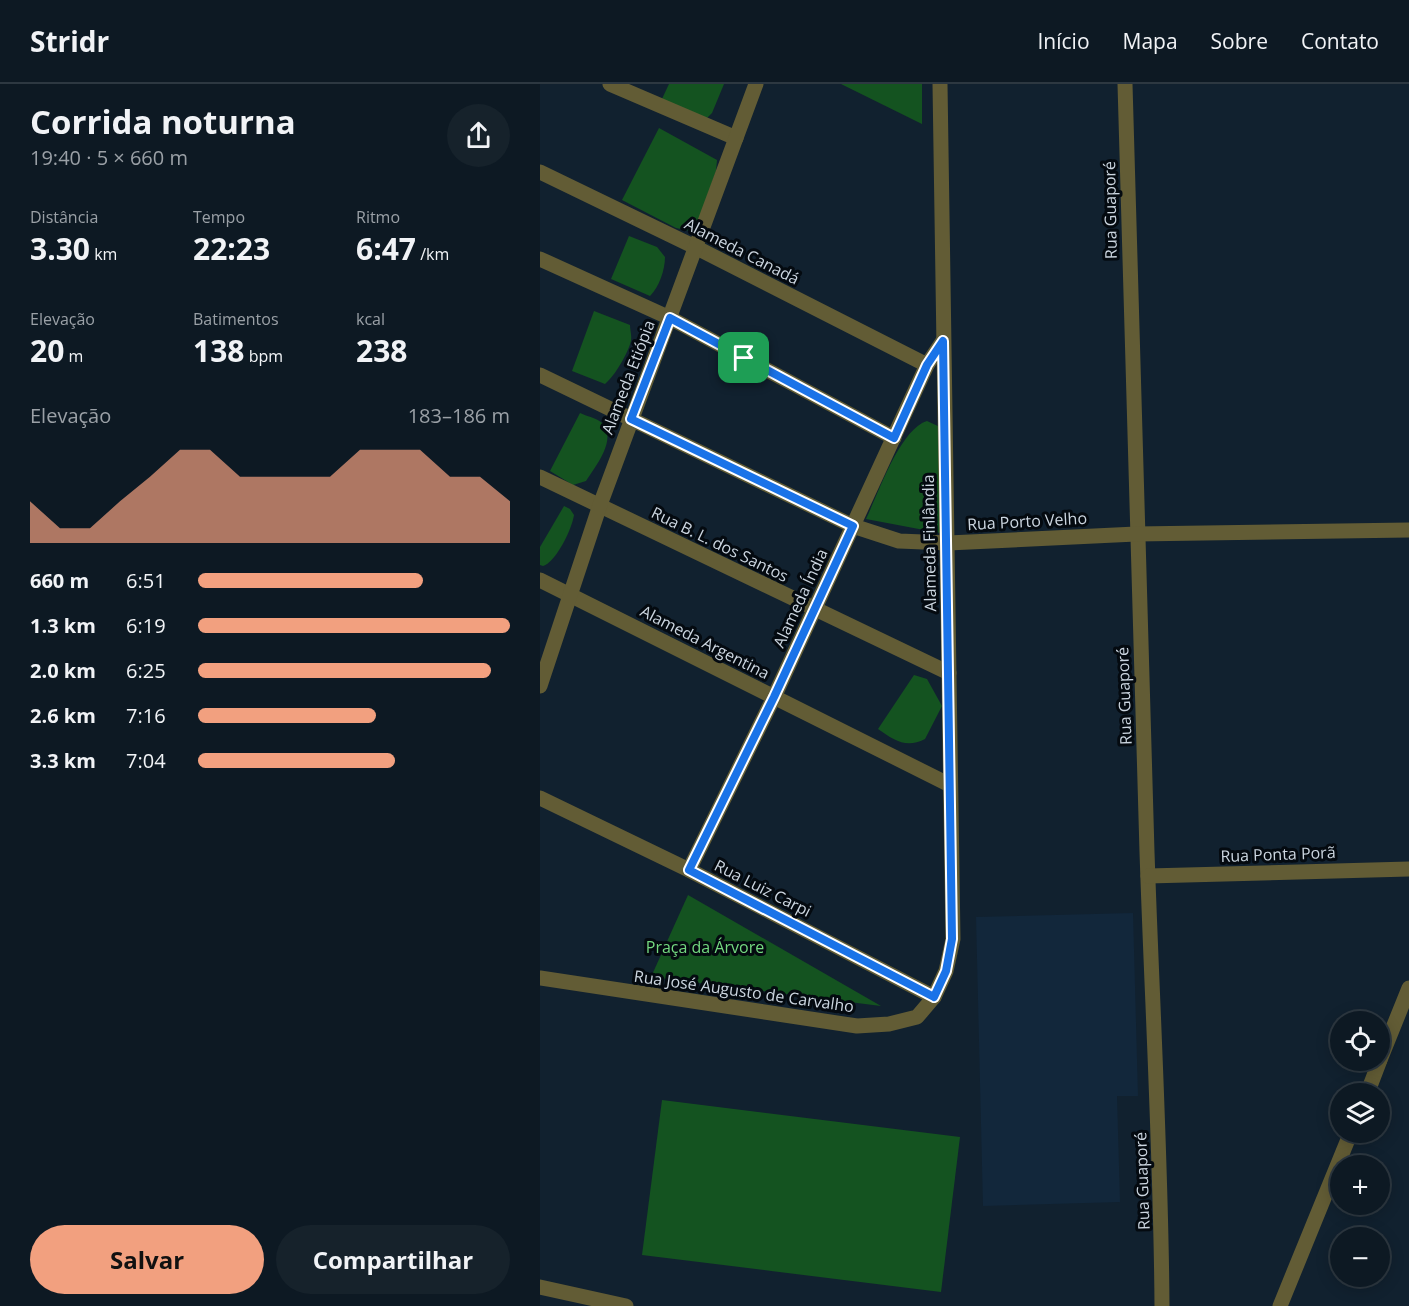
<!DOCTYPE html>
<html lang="pt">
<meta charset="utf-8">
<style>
:root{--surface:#0d1923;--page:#16222b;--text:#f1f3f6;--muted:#9aa0a6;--line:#2d3841;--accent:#f2a07f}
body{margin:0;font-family:"Open Sans",sans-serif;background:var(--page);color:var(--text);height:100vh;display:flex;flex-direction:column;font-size:22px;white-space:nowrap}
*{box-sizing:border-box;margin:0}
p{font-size:20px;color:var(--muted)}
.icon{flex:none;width:33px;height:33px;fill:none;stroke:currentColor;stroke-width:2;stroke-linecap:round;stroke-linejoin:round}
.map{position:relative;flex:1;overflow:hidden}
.drawer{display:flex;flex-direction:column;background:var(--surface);width:540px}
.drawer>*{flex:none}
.buttons{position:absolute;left:790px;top:927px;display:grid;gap:12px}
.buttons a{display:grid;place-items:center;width:60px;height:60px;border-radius:50%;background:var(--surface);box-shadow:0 3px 15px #0003,0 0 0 2px var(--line);font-size:30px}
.pin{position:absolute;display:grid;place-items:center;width:51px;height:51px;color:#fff;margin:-26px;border-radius:12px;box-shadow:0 3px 9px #0006}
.round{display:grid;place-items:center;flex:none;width:63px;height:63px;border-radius:32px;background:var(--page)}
.headline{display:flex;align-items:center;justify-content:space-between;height:102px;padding:0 30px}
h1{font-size:33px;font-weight:700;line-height:45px}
.figures{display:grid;grid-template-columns:repeat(3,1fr);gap:9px;height:102px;padding:6px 30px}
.figures div{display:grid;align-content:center}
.figures b{font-size:30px;font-weight:700}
.figures small{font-size:16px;font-weight:400}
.figures p{font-size:16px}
.chart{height:168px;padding:12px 30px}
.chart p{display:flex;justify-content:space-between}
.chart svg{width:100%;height:108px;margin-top:6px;fill:var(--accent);opacity:.7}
.button{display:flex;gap:12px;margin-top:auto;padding:12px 30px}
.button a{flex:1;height:69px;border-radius:36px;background:var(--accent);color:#111;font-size:24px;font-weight:700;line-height:69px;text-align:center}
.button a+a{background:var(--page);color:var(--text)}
ul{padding:0 30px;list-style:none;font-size:20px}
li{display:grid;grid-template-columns:96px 72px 1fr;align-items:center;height:45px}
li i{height:15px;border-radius:8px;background:var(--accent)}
header{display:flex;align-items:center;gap:36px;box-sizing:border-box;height:84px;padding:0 30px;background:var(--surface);border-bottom:2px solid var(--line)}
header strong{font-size:28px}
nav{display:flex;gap:33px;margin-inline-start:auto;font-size:21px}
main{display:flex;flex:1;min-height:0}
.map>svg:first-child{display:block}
.built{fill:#12273b}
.green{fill:#145320}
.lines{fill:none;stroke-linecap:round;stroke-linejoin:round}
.minor{stroke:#625c35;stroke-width:15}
.route-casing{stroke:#fff;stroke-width:12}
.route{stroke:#1a73e8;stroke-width:8}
.labels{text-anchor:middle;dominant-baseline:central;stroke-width:6;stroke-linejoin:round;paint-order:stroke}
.street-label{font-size:16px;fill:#ccd6e0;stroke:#040a10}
.park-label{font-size:16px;fill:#74d980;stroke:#040a10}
</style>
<header>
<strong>Stridr</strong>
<nav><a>Início</a><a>Mapa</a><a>Sobre</a><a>Contato</a></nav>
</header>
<main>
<section class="drawer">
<div class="headline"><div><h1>Corrida noturna</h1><p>19:40 · 5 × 660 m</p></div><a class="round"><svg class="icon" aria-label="share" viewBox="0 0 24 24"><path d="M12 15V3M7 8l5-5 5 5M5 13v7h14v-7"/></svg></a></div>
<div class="figures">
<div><p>Distância</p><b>3.30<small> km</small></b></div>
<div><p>Tempo</p><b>22:23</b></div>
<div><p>Ritmo</p><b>6:47<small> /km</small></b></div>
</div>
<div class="figures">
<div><p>Elevação</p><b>20<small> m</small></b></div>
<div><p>Batimentos</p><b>138<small> bpm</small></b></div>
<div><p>kcal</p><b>238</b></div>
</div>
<div class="chart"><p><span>Elevação</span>183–186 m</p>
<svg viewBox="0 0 160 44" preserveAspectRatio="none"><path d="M0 44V27L10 38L20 38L30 27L40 17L50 6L60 6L70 17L80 17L90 17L100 17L110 6L120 6L130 6L140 17L150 17L160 27V44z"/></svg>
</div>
<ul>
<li><b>660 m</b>6:51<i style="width:72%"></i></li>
<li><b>1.3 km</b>6:19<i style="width:100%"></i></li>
<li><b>2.0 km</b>6:25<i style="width:94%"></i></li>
<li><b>2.6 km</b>7:16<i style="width:57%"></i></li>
<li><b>3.3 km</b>7:04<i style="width:63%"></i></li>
</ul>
<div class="button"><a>Salvar</a><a>Compartilhar</a></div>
</section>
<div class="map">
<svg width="869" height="1222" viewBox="0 0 869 1222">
<rect width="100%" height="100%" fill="#11212f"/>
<polygon class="built" points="593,829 598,1012 577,1012 580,1118 443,1122 436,833"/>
<g class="green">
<polygon points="129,0 184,0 172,29 164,37 121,17"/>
<polygon points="301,0 382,0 382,40"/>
<polygon points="119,44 177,76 176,87 157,141 150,147 136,144 82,116"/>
<path d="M89,152L117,163L125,173C125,186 119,203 110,212L71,195Z"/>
<path d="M54,227L90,241C90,246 92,252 91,257C88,269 75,292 65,300L32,287Z"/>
<path d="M40,329C46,332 57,334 62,339C78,355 55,383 46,397L33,401L10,387Z"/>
<path d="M387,337L400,343V449L326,435C338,410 360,345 387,337Z"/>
<path d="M24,422L30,425L34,431C32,445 16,478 3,482L0,481V463Z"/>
<path d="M374,591L387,595L402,622L385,655C366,665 354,656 338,645Z"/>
<polygon points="148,811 341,922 111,893"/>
<polygon points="122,1016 420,1053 401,1208 102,1171"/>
</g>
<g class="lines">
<g class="minor">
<polyline points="70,0 196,54"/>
<path d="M585,0C592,256 599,512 607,768C612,919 621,1070 622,1222"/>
<polyline points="0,88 155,163 387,281"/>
<polyline points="0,175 130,234 354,354"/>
<polyline points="0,291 313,442 359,457 408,459 596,450 869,446"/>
<polyline points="0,393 409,589"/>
<polyline points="0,496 410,701"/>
<polyline points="0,602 60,421 216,0"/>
<polyline points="0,714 149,786 394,913"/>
<polyline points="149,786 234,613 387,281 403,257"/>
<polyline points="608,792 869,785"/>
<polyline points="0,894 317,942 349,940 377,933 394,913 406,887 413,855 400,0"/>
<polyline points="840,976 869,904"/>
<polyline points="827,1010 840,976"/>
<polyline points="0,1203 86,1222"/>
<polyline points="740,1222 811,1048"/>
</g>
</g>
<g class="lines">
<g class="route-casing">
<polygon id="route" points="130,234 354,354 387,281 403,257 412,855 406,887 394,913 149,786 234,613 313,442 91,335"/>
</g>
<use href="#route" class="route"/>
</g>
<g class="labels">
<g class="street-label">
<text transform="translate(570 126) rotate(-91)">Rua Guaporé</text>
<text transform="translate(202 167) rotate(27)">Alameda Canadá</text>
<text transform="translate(88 293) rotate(-69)">Alameda Etiópia</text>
<text transform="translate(487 437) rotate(-3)">Rua Porto Velho</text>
<text transform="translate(389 459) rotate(-91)">Alameda Finlândia</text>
<text transform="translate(180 460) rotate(26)">Rua B. L. dos Santos</text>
<text transform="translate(260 514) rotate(-65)">Alameda Índia</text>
<text transform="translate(165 558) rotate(27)">Alameda Argentina</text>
<text transform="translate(584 612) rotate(-92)">Rua Guaporé</text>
<text transform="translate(738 770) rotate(-2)">Rua Ponta Porã</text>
<text transform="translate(223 804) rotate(27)">Rua Luiz Carpi</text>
<text transform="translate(204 907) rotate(8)">Rua José Augusto de Carvalho</text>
<text transform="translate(602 1097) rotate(-92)">Rua Guaporé</text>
</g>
<g class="park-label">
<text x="165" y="863">Praça da Árvore</text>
</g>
</g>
</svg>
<div class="buttons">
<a><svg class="icon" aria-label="locate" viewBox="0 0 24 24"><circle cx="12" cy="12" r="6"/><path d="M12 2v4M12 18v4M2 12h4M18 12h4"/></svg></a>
<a><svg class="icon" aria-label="layers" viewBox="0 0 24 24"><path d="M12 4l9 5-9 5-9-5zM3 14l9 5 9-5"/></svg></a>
<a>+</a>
<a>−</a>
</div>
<div class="pin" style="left:204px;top:274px;background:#1e9e55"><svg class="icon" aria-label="arrive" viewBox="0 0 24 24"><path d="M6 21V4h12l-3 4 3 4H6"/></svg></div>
</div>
</main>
